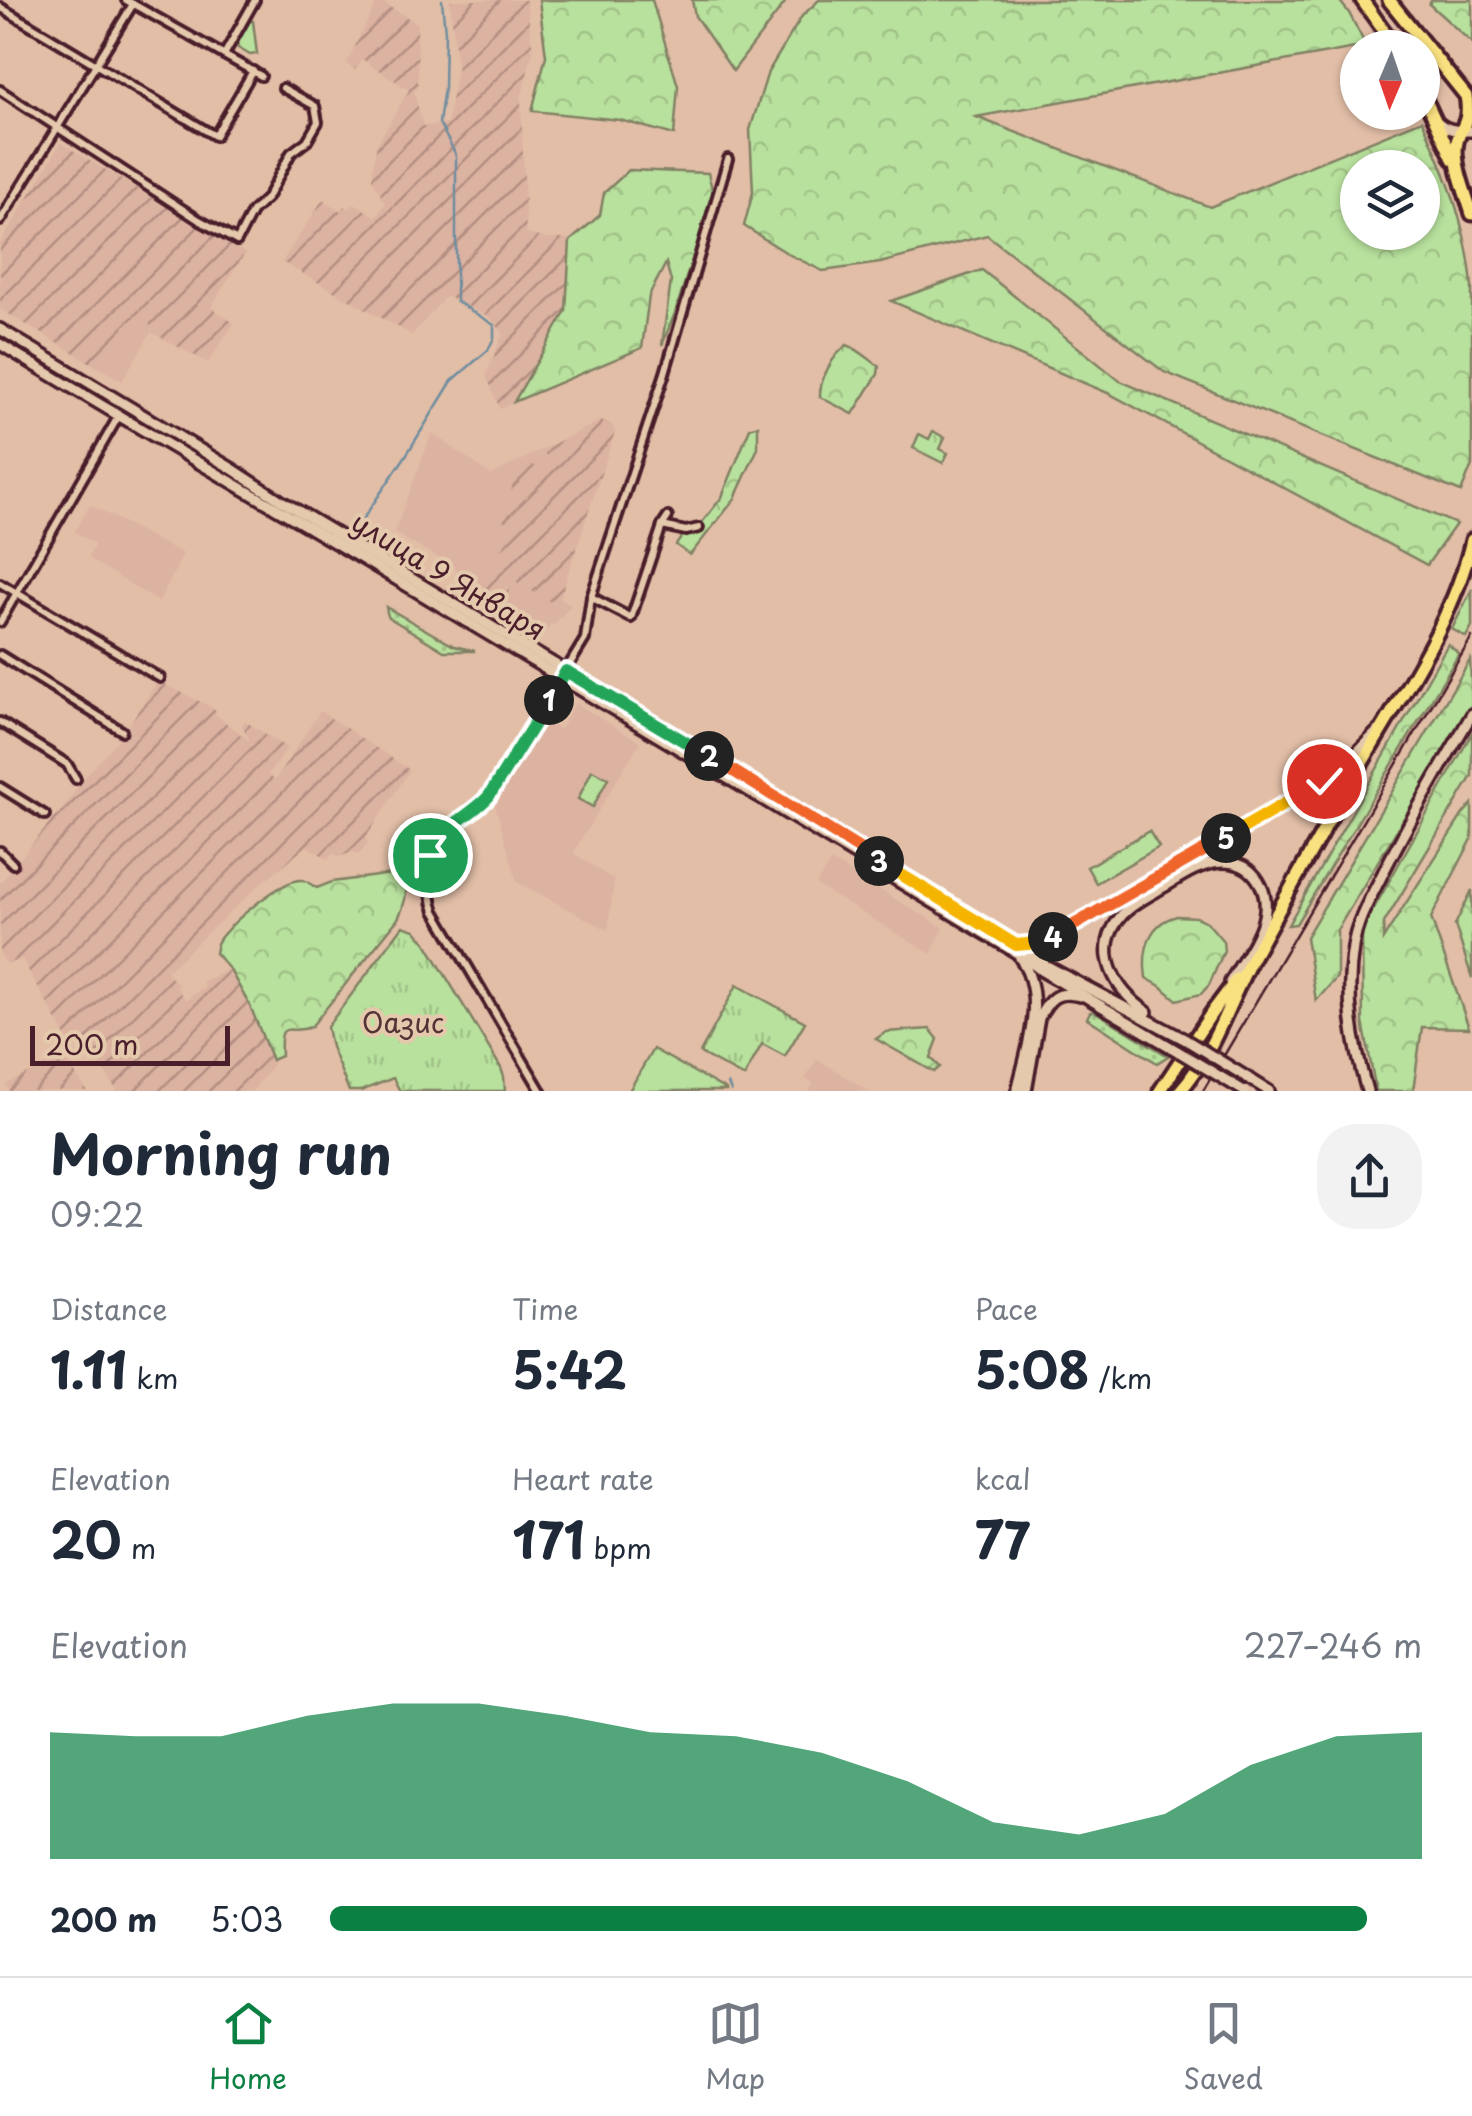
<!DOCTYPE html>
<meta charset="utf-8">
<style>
:root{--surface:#fff;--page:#f2f2f3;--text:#1f2937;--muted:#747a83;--line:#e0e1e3;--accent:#0b8043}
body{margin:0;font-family:"Playpen Sans",sans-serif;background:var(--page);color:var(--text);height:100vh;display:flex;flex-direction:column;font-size:38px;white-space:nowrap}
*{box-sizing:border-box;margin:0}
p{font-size:32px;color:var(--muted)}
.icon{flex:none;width:55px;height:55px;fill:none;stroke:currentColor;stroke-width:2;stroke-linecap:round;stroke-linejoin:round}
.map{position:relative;height:1091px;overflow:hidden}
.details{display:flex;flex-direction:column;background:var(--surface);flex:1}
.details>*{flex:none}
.needle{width:65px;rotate:182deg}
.buttons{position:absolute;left:1340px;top:30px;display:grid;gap:20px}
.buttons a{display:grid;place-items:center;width:100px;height:100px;border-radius:50%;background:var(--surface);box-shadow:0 2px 8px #0004;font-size:50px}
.scale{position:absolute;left:30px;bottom:25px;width:200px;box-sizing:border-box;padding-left:10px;border:5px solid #4a1f2b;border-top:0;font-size:28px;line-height:35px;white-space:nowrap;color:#4a1f2b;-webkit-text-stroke:8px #e5c9ac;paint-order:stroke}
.pin{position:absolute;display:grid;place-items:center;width:85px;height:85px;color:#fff;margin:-42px;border:5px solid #fff;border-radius:50%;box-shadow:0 2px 10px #0007}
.km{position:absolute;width:50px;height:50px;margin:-25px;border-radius:50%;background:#222;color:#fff;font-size:28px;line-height:50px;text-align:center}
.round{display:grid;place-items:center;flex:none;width:105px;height:105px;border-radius:40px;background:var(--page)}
.headline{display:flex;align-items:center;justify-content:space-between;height:170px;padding:0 50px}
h1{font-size:55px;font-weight:700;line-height:75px}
.metrics{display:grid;grid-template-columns:repeat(3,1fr);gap:15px;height:170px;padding:10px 50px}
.metrics div{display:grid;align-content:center}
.metrics b{font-size:50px;font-weight:700}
.metrics small{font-size:28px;font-weight:400}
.metrics p{font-size:28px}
.chart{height:280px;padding:20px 50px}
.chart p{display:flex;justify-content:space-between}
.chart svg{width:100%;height:180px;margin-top:10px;fill:var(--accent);opacity:.7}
ul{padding:0 50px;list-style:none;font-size:32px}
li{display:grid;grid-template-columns:160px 120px 1fr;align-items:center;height:75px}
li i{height:25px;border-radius:12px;background:var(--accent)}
.tab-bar{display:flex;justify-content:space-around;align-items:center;height:140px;border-top:2px solid var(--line);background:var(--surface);font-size:28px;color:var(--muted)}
.tab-bar a{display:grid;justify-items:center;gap:5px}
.tab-bar .current{color:var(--accent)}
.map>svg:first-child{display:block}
.built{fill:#dcb2a1}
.industrial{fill:url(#industrial-furrows)}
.grass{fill:url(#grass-dots);stroke:#818064;stroke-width:2.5}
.forest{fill:url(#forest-crowns);stroke:#818064;stroke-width:2.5;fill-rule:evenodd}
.park{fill:url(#park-tufts);stroke:#818064;stroke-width:2.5}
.pitch{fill:#b8e19d;stroke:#818064;stroke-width:2.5}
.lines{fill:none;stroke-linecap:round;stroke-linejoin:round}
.stream{stroke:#708d9e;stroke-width:2.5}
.street-casing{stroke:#4a1f2b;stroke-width:14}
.secondary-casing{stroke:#4a1f2b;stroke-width:16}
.highway-casing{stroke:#4a1f2b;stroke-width:19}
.street{stroke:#e5c9ac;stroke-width:6}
.secondary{stroke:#e5c9ac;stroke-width:9}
.highway{stroke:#fae180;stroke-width:11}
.rail{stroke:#4a1f2b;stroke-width:2.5}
.secondary-bridge-casing{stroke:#4a1f2b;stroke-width:16;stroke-linecap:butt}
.secondary-bridge{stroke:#e5c9ac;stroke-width:9}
.split-1-casing{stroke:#fff;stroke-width:20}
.split-2-casing{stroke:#fff;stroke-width:20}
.split-3-casing{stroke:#fff;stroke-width:20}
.split-4-casing{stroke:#fff;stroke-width:20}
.split-5-casing{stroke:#fff;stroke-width:20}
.split-6-casing{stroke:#fff;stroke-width:20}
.split-1{stroke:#22a559;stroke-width:12}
.split-2{stroke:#22a559;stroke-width:12}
.split-3{stroke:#f0652b;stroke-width:12}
.split-4{stroke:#f5b400;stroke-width:12}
.split-5{stroke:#f0652b;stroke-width:12}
.split-6{stroke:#f5b400;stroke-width:12}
.labels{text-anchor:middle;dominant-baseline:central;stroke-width:8;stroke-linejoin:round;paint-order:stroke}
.street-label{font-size:28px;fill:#4a1f2b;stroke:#e5c9ac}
.park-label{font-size:28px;fill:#553236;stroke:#e5c9ac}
</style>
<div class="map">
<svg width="1472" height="1091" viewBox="0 0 1472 1091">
<defs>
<pattern id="industrial-furrows" width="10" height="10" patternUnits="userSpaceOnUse" patternTransform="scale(2.5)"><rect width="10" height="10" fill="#dcb2a1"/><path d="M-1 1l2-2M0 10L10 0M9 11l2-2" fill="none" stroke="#b49083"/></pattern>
<pattern id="grass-dots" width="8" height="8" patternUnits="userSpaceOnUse" patternTransform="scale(2.5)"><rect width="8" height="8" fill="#b8e19d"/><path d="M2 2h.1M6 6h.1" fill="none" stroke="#a0c187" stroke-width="1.8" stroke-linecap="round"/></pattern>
<pattern id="forest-crowns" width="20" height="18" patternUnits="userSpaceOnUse" patternTransform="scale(2.5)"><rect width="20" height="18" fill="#b8e19d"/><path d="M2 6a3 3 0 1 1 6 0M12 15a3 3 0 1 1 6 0" fill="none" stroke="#a0c187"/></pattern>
<pattern id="park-tufts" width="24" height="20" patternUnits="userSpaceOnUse" patternTransform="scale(2.5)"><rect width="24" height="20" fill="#b8e19d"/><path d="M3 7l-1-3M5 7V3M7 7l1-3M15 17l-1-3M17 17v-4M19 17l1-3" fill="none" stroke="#a0c187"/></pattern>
</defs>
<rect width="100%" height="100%" fill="#e2bea7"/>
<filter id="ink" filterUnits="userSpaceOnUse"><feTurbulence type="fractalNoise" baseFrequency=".01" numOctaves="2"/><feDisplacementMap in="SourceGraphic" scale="20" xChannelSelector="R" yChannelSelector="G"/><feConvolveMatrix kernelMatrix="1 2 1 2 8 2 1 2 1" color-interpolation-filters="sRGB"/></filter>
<g filter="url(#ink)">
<g class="built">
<polygon points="134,318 154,327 122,381 101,369 120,339 124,326"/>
<polygon points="432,433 491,475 543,449 551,468 549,474 540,471 512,487 504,520 516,526 480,587 455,570 455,567 394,533"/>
<polygon points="90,505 183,554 159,602 91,560 89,555 95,544 75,532"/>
<polygon points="515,581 552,602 554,598 559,601 560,598 571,605 554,625 551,624 543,636 498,609"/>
<polygon points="575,703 640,742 573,853 614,880 608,930 517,882 495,805 545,721 560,730"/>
<polygon points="831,861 944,928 931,954 816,885"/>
<polygon points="817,1059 868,1091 809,1091 813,1083 805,1079"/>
</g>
<g class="industrial">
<polygon points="378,0 417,23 418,86 414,92 423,126 447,124 457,68 450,0 526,0 533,51 521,99 526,233 546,239 569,239 566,311 514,402 500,409 486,375 503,333 490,317 446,296 412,335 282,262 323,199 341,211 344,206 350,209 354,203 376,217 385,204 372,178 375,154 377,144 409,90 362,59 355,70 346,64"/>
<polygon points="61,143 245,253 211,307 234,323 208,363 151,332 154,327 134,318 124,326 120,339 101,369 0,309 0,244"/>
<polygon points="600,421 608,422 613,427 615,432 560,598 559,601 554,599 552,603 515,581 502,603 480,587 515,527 503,520 512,487 506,474 529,463 549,473 551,468 543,449"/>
<polygon points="158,681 211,707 216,711 215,714 248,740 249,738 242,725 245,721 287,748 268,775 275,780 320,711 410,770 365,839 368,842 359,855 353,852 339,857 333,853 328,859 307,846 259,885 166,972 179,985 177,988 186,1000 191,997 190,995 205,988 202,982 230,969 251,1008 274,1063 252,1091 117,1091 82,1035 70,1044 22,959 7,964 0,954 0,883 70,799 79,784 122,735"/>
<polygon points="64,1057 87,1091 9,1091 6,1084"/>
</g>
<g class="grass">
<polygon points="0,335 222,468 221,471 0,338"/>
<polygon points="386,607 454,646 475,651 444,651 388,617"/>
<polygon points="1094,1011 1168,1056 1157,1063 1087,1018 1090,1012"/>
</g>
<g class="forest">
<polygon points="539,0 652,0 678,86 674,135 620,120 532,111 546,56"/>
<polygon points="692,0 787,0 733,71 695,16"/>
<path d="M819,0H1339L1349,13L1366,46L976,117L1210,207L1422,120C1446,173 1468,229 1472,288C1472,346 1472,406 1472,465L1461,492L1164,372L987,235L880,263L823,271L790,255L744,226L753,192L750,130L768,72L802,16ZM1358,168H1422V232H1358Z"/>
<polygon points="1432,0 1472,0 1472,43 1429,4"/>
<polygon points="629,170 708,173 713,193 675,313 662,345 671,281 666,263 649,296 642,348 514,402 566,311 570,241 600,215 604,193"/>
<polygon points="982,270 1120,381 1456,524 1427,565 1110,394 891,301"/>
<path d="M847,345C860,350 868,359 879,366L878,374L853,414L820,397C819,380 833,355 847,345Z"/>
<polygon points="758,425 758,448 734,500 690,555 676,545 686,531 696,530 722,497 750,428"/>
<polygon points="1472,589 1472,626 1466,637 1452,629"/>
<polygon points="1448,644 1459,654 1296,924 1288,925"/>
<polygon points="1470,660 1472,704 1337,930 1337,977 1316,1001 1306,937"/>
<polygon points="1472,733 1472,776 1384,923 1383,939 1463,814 1472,804 1472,839 1431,918 1469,1028 1422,1027 1413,1091 1376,1091 1363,1022 1362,930"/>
<path d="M399,873L407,876C408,891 404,908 397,920L311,1027C287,1036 279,1016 281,1056L272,1060L251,1008L230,970L215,953C217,944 216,944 221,937C234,921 282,878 303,880C305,880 315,887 317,888L332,882Z"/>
<polygon points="1472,890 1472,978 1455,925"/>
<path d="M1177,916L1196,917L1207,922L1223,941L1224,951L1209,985L1201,994L1177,1000L1162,987L1146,978C1142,951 1148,923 1177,916Z"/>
<polygon points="930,1029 938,1039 931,1058 940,1067 934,1072 876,1039 886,1032"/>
</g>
<g class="park">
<polygon points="250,21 253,21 257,54 250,55 238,48 237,44"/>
<polygon points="933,431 945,438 940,449 948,453 943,463 913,448 919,434 929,439"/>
<polygon points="403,926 415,930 426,943 501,1068 504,1077 505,1091 400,1091 393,1078 361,1091 349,1091 331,1047 327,1027"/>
<polygon points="737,985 805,1022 785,1056 762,1044 744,1077 700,1053"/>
</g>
<g class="pitch">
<polygon points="592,770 608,778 593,807 578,799"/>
<polygon points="1149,831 1159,847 1096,883 1087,867"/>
<polygon points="653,1049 726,1090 726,1091 629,1091"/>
</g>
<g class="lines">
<g class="stream">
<polyline points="356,529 405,457 452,381 488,350 494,338 494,325 456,301 456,155 439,123 444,88 445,32 442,0"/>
<polyline points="728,1084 731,1091"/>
</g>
<g class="street-casing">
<g id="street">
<polyline points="126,0 261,76"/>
<polyline points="0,7 215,136 253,71"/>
<polyline points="224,55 255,0"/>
<polyline points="0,90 199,220 237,241 252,212 267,198 291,153 307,141 318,122 315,106 283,88"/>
<polyline points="0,221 133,4"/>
<polyline points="662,526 668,517"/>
<polyline points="0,583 160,678"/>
<polyline points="591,597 631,618 662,526 686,531 699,528"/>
<polyline points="0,622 118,417"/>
<polyline points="0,655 122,731"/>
<polyline points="0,722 67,764 76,779"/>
<polyline points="0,787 45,815"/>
<polyline points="0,851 13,864"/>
<path d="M541,1091L435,911C430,898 431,891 432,878C432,868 427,855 432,845C440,830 475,813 489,797L585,639L591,597L665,373L728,159"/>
</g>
</g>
<g class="secondary-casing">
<g id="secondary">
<path d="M1439,123C1448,131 1460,131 1472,131"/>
<polyline points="0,329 231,468 280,500 760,787 1045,965 1186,1040"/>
<path d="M0,344C120,418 243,488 364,560C585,691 805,825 1025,958L1042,971L1179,1052"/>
<polyline points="1016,945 1039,943 1060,934 1324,781 1344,765 1378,731"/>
<path d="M1147,1012C1115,990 1091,951 1122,915C1134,902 1152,894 1167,885C1183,875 1203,862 1223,862C1256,862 1271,892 1263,921C1257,942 1241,963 1230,982"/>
<polyline points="1253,1081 1269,1091"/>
<path d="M1017,1091C1027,1048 1047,997 1020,958"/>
<path d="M1026,1091L1039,1018C1049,998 1057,990 1080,996"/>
<path d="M1367,1091C1353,1043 1345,996 1353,947C1357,918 1373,894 1385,869C1412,816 1442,765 1472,714"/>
</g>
</g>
<g class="highway-casing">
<g id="highway">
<polyline points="1362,0 1396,48"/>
<path d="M1389,0L1466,96C1472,127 1456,128 1456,150C1456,171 1466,194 1472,214"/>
<polyline points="1422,92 1453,159"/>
<polyline points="1160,1091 1213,1011 1237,979"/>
<path d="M1180,1091C1216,1050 1230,997 1256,951C1293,884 1330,817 1369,751C1408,684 1454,618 1472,540"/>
</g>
</g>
<use href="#street" class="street"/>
<use href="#secondary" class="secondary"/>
<use href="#highway" class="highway"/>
<polyline class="rail" points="1203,1091 1472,637"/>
<g class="secondary-bridge-casing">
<g id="secondary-bridge">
<polyline points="1186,1040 1253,1081"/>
<polyline points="1179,1052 1244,1091"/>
</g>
</g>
<use href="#secondary-bridge" class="secondary-bridge"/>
</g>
</g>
<g class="lines" filter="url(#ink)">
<g class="split-1-casing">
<path id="split-1" d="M430,855C436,829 472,816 489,796L549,700"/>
</g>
<g class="split-2-casing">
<polyline id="split-2" points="549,700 566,671 709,756"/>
</g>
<g class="split-3-casing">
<polyline id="split-3" points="709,756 879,861"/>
</g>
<g class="split-4-casing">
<polyline id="split-4" points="879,861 1016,945 1039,943 1053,937"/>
</g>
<g class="split-5-casing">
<polyline id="split-5" points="1053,937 1226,838"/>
</g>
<g class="split-6-casing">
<polyline id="split-6" points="1226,838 1324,781"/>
</g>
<use href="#split-1" class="split-1"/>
<use href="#split-2" class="split-2"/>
<use href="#split-3" class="split-3"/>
<use href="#split-4" class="split-4"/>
<use href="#split-5" class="split-5"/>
<use href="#split-6" class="split-6"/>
</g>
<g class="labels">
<g class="street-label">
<text transform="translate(449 575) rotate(31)">улица 9 Января</text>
</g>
<g class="park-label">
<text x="403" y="1021">Оазис</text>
</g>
</g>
</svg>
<div class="buttons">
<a><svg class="needle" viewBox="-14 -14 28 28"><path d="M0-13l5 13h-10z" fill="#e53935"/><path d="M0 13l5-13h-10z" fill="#747a83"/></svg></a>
<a><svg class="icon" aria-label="layers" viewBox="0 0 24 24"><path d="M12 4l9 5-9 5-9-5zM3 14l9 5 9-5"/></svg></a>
</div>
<div class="scale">200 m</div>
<div class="pin" style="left:430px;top:855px;background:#1e9e55"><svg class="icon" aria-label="arrive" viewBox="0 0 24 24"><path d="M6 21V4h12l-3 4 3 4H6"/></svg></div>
<div class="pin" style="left:1324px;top:781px;background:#d93025"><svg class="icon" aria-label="check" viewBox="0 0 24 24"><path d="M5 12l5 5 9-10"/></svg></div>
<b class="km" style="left:549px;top:700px">1</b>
<b class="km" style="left:709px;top:756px">2</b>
<b class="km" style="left:879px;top:861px">3</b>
<b class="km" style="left:1053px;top:937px">4</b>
<b class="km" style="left:1226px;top:838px">5</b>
</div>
<section class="details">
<div class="headline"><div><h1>Morning run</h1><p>09:22</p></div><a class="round"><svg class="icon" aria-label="share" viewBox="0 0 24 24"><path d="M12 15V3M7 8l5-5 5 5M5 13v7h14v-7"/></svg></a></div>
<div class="metrics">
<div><p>Distance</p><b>1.11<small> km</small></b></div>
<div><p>Time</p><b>5:42</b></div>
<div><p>Pace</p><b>5:08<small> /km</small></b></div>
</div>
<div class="metrics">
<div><p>Elevation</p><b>20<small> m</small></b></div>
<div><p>Heart rate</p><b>171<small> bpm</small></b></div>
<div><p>kcal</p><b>77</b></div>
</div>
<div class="chart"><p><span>Elevation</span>227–246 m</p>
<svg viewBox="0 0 160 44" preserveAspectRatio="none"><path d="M0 44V13L10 14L20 14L30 9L40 6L50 6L60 9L70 13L80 14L90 18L100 25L110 35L120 38L130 33L140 21L150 14L160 13V44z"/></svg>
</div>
<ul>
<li><b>200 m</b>5:03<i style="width:95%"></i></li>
</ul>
</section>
<nav class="tab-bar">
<a class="current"><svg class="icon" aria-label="home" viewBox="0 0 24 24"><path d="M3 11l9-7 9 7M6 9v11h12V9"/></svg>Home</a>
<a><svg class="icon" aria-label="map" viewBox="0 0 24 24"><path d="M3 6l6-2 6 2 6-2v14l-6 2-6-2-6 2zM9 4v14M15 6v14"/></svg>Map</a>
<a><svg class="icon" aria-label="saved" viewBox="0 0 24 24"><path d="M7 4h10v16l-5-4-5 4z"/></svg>Saved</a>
</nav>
